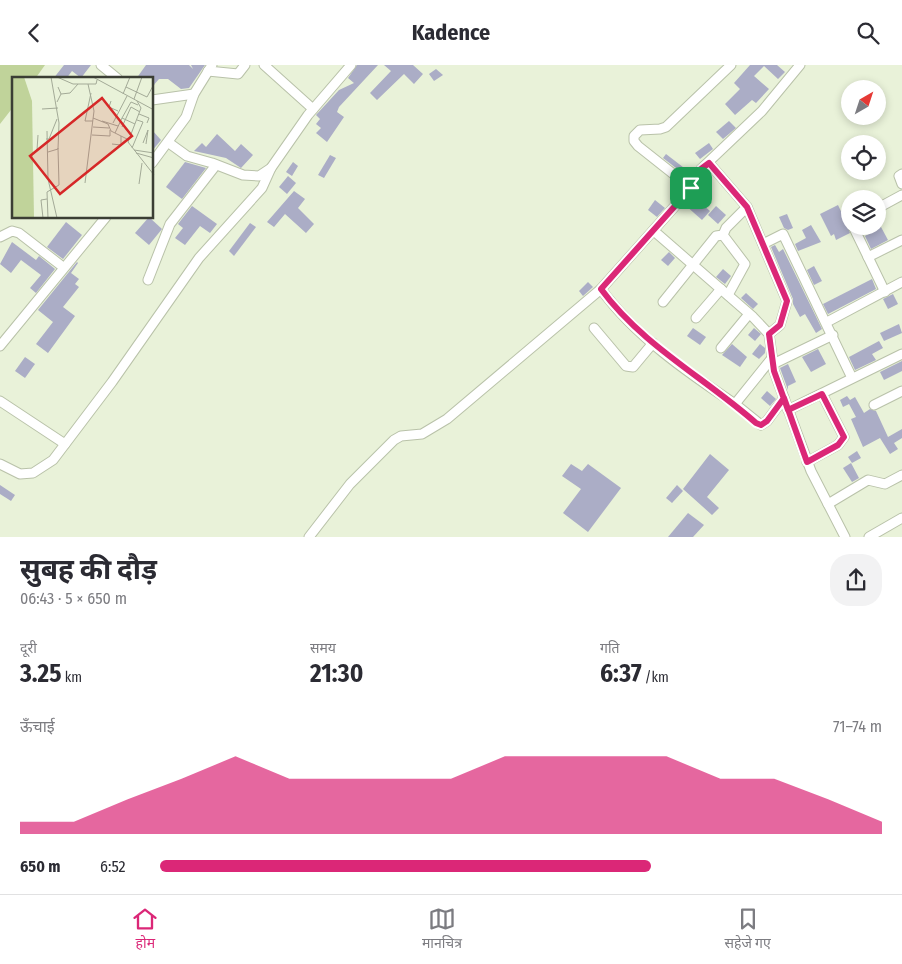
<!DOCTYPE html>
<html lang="hi">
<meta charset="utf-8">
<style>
:root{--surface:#fff;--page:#f2f2f3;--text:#2b2b33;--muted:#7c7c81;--line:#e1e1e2;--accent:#db2777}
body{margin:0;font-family:"Fira Sans Condensed","Noto Sans Devanagari",sans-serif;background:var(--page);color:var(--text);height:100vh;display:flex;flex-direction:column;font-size:19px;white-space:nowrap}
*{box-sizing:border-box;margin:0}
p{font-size:16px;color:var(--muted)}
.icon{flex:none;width:28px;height:28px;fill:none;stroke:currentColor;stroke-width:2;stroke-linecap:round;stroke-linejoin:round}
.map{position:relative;height:472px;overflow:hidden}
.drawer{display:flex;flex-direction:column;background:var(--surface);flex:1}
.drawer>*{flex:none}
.needle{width:32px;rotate:39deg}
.tools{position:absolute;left:841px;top:15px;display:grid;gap:10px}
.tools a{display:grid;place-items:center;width:45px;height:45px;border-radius:50%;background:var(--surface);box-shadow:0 2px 8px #0003;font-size:25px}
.pin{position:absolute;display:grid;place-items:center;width:42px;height:42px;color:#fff;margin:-21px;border-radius:10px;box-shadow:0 2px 8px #0006}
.round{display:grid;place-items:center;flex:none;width:52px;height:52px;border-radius:20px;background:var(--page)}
.overview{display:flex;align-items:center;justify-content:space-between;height:85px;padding:0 20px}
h1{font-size:28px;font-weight:700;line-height:38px}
.figures{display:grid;grid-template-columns:repeat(3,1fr);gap:8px;height:85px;padding:5px 20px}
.figures div{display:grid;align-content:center}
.figures b{font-size:25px;font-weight:700}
.figures small{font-size:14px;font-weight:400}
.figures p{font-size:14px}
.chart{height:140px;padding:10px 20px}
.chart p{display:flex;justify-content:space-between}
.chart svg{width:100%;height:90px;margin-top:5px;fill:var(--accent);opacity:.7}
ul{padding:0 20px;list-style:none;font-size:16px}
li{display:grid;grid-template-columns:80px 60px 1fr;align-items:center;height:38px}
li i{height:12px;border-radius:6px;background:var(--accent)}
header{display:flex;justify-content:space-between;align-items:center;height:65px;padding:0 20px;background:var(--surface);font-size:22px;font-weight:700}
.dock{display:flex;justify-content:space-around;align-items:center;height:70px;border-top:1px solid var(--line);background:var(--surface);font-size:14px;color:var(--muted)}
.dock a{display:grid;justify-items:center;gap:2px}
.dock .current{color:var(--accent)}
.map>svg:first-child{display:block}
.green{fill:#c0d39a}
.building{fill:#abadc6}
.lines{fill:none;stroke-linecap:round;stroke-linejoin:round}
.minor-casing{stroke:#b9c2a9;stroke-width:11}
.minor{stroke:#fff;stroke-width:9}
.route-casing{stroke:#fff;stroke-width:10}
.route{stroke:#db2777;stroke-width:6}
.inset-road{fill:none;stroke:#a3aa97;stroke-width:1}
.view{fill:#d62828;fill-opacity:0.15;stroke:#d62828;stroke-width:2.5}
.inset-edge{fill:none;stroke:#3b3e34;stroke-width:2.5}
</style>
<header><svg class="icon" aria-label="back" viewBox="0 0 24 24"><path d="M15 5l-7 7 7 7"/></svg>Kadence<svg class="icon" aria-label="search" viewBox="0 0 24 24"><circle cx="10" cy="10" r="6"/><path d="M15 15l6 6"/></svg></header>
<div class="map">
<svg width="902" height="472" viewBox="0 0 902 472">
<rect width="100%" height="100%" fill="#e9f2d9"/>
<polygon class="green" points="0,0 45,0 35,14 14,14 14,41 0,59"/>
<g class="building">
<polygon points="64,0 91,0 81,13 72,6 66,14 53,14"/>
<polygon points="146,0 189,0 193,4 191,0 205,0 189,23 181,24 168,14 159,14 152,22 152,14 136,14"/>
<polygon points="357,0 378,0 339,42 337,47 344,52 327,77 316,68 321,63 316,59 320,54 316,50 339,25 354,18 348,13"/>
<polygon points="384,0 413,0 423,9 414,19 404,9 377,35 370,28 391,6"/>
<polygon points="750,0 777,0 785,7 778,14 764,1 754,11 769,24 756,38 752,35 735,50 725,39 740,24 734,18"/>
<polygon points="436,4 443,10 434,16 429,9"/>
<polygon points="729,56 736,63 723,74 716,67"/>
<polygon points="152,65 161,75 152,86"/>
<polygon points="217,69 235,86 241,79 253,90 241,103 226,93 194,86 202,78 206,82"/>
<polygon points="709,78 713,84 700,94 695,88"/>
<polygon points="666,89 692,109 689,113 663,93"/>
<polygon points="330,90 336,93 324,113 318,110"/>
<polygon points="185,97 206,103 182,134 166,122"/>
<polygon points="293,97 298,101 292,111 286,107"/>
<polygon points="288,111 296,118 287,129 279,122"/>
<polygon points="294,126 305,134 298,143 314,159 306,168 285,149 274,162 267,157"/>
<polygon points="692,131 710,146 702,155 685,140"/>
<polygon points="655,135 665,143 657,152 648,145"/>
<polygon points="838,140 847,159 850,168 836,175 834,169 831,171 820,149"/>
<polygon points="192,141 217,159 210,168 200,161 185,180 175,173 183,163 178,159"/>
<polygon points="716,141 726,150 718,159 708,150"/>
<polygon points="787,149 793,163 788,165 784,163 779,152"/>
<polygon points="149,152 162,164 149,180 135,168"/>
<polygon points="66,157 82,170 63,194 47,182"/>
<polygon points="250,158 256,162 234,191 229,186"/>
<polygon points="811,160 821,177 798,186 795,179 806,173 802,165"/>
<polygon points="881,162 888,175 871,184 865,171"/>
<polygon points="12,177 36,195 39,191 55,204 36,228 30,223 41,210 21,195 11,208 0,199"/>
<polygon points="775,180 779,187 783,184 822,264 816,268 805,249 800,252 793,239 793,234 771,182"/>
<polygon points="669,187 675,193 668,201 661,195"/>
<polygon points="77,197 78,198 71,208 79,214 75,219 79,222 63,242 75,251 48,288 36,279 53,257 38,245"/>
<polygon points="814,201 822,216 814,220 807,205"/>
<polygon points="723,204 731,211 725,219 716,212"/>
<polygon points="872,214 876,224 828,249 823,239"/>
<polygon points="588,217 593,222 583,231 579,226"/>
<polygon points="746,228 758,239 753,244 741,233"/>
<polygon points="893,229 898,239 888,244 883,234"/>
<polygon points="899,259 902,268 884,276 880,268"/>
<polygon points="693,263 706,272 700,280 687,271"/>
<polygon points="754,263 761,269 755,276 748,270"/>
<polygon points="879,276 883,283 872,289 876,295 855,305 849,292"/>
<polygon points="732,279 747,292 740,302 722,290"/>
<polygon points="760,279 765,283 765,288 759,294 752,289"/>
<polygon points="818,284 826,299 811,307 802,292"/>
<polygon points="25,292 35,299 25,313 15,306"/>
<polygon points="902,296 902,306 884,315 880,307"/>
<polygon points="788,299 796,317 788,321 788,325 780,303"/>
<polygon points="767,326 776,334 770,341 761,333"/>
<polygon points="847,331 850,335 855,332 864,348 870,344 876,346 888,372 902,364 902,373 894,378 898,384 890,389 880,373 863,382 851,354 856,352 849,339 843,342 840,335"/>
<polygon points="857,386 861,393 852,398 848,392"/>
<polygon points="710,389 729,405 707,432 719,443 712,450 683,424"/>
<polygon points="851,398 859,413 852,417 843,403"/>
<polygon points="571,399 582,406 588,399 621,423 588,467 563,448 581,424 562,411"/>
<polygon points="0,420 15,430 11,436 0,429"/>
<polygon points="677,420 683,426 672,438 666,433"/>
<polygon points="688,448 704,460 693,472 668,472"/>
</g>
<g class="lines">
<g class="minor-casing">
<g id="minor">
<polyline points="101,0 118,14"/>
<polyline points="264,0 313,44"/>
<polyline points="208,6 238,9 245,0"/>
<polyline points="152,35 194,29"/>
<polyline points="169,78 187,91 212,98 243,110 259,111 271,103 308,50 351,0"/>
<polyline points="152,98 186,52 194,29 212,0"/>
<polyline points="709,98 747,142 787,236 780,260 769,269"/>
<polyline points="902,109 899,111 902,119"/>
<polyline points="691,123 638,81 634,76 634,71 640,65 660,64 666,62 731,0"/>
<polyline points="878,143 902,130"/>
<polyline points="853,161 885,227"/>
<polyline points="654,166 753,252 769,269 774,306 811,406 845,472"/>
<polyline points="0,172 12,166 19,168 63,202"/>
<polyline points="763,179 783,169 852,313"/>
<polyline points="868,192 902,175"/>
<polyline points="148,215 170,159 216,100"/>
<path d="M601,224C635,271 687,307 735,339L772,293"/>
<polyline points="728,230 745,199 723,170 726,163 747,142"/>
<polyline points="663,237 716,171 723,170"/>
<polyline points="696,253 721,224"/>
<polyline points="827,257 902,217"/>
<polyline points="594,263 626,301 633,302 653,278"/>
<polyline points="0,281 106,152"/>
<polyline points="721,283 749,249"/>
<polyline points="773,299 833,270"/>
<polyline points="0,336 65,379"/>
<polyline points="735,339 761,360 767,356 784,333"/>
<polyline points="874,340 902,326"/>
<polyline points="788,345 902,289"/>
<polyline points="807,397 838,380 844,372 822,329"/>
<polyline points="0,399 20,409 33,408 53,395 112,317 199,193 262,123 271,103"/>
<polyline points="828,439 868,415 885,419 902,410"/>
<polyline points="309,472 350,419 394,375 401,371 422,369 447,354 601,224 691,123 701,104 762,46 800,0"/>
<polyline points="869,472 902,453"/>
</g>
</g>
<use href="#minor" class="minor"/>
</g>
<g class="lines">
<g class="route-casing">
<path id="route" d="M691,123L601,224C642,280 705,313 756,358L761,360L767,356L784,333L807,397L838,380L844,372L822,329L788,345L774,306L769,269L780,260L787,236L747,142L709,98L701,104L691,123"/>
</g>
<use href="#route" class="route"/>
</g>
<g transform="translate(12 12)">
<rect width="141" height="141" fill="#e9f2d9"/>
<path d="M0,0H12L20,24L22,141H0Z" fill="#c0d39a"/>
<path class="inset-road" d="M45,0L61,7H84L85,3M81,0L142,33M114,10L135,20L142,7M79,16L73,44H81M49,17L58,16L66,7M111,17L118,0M122,22L130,0M99,24L97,30L106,34M125,24L129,31L116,65L142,98M45,25L49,17L46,10M30,32L46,31M127,37L137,41L135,46M81,41L96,47L99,54L117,63M90,44L106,49M101,46L115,19M123,47L110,41L119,25L126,28M81,50L97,51M110,50L119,30L128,35M35,54L36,102L45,141M103,56L110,41M80,58L98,59V53M34,62H37L45,42M131,66L136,53L134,67M100,67L109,68V59M120,71L131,45L125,43M25,73L26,58M122,73L142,76M36,75L46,72L47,46L39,0M124,76L142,81M73,106L82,34L76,7M127,107L130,86M31,141L29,123L35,122M36,141L35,115L47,108L46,71"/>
<path class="view" d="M90,21L120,59L48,117L18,79Z"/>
<rect width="141" height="141" class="inset-edge"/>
</g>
</svg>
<div class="tools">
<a><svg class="needle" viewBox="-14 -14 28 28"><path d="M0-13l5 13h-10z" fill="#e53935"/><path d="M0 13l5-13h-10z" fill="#7c7c81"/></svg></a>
<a><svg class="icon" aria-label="locate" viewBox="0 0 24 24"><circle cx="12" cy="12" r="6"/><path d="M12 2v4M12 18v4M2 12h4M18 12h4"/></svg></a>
<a><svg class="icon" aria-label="layers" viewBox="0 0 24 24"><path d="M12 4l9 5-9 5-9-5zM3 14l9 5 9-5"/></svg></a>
</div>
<div class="pin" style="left:691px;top:123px;background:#1e9e55"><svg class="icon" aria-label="arrive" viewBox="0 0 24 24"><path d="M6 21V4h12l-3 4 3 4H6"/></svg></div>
</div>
<section class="drawer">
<div class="overview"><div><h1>सुबह की दौड़</h1><p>06:43 · 5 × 650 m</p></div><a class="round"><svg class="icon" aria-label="share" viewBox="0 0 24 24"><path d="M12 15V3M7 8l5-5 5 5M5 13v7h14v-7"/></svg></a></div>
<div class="figures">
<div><p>दूरी</p><b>3.25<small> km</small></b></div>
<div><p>समय</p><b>21:30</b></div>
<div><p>गति</p><b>6:37<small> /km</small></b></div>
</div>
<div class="chart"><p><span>ऊँचाई</span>71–74 m</p>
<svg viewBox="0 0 160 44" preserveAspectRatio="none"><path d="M0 44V38L10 38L20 27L30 17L40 6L50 17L60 17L70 17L80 17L90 6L100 6L110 6L120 6L130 17L140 17L150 27L160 38V44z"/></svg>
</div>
<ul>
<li><b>650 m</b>6:52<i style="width:68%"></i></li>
</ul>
</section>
<nav class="dock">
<a class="current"><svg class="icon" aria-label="home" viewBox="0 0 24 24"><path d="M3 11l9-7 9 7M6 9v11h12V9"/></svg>होम</a>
<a><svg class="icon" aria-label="map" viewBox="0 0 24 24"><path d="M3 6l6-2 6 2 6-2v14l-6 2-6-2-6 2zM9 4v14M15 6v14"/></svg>मानचित्र</a>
<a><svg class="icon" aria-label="saved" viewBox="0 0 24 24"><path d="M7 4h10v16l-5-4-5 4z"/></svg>सहेजे गए</a>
</nav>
